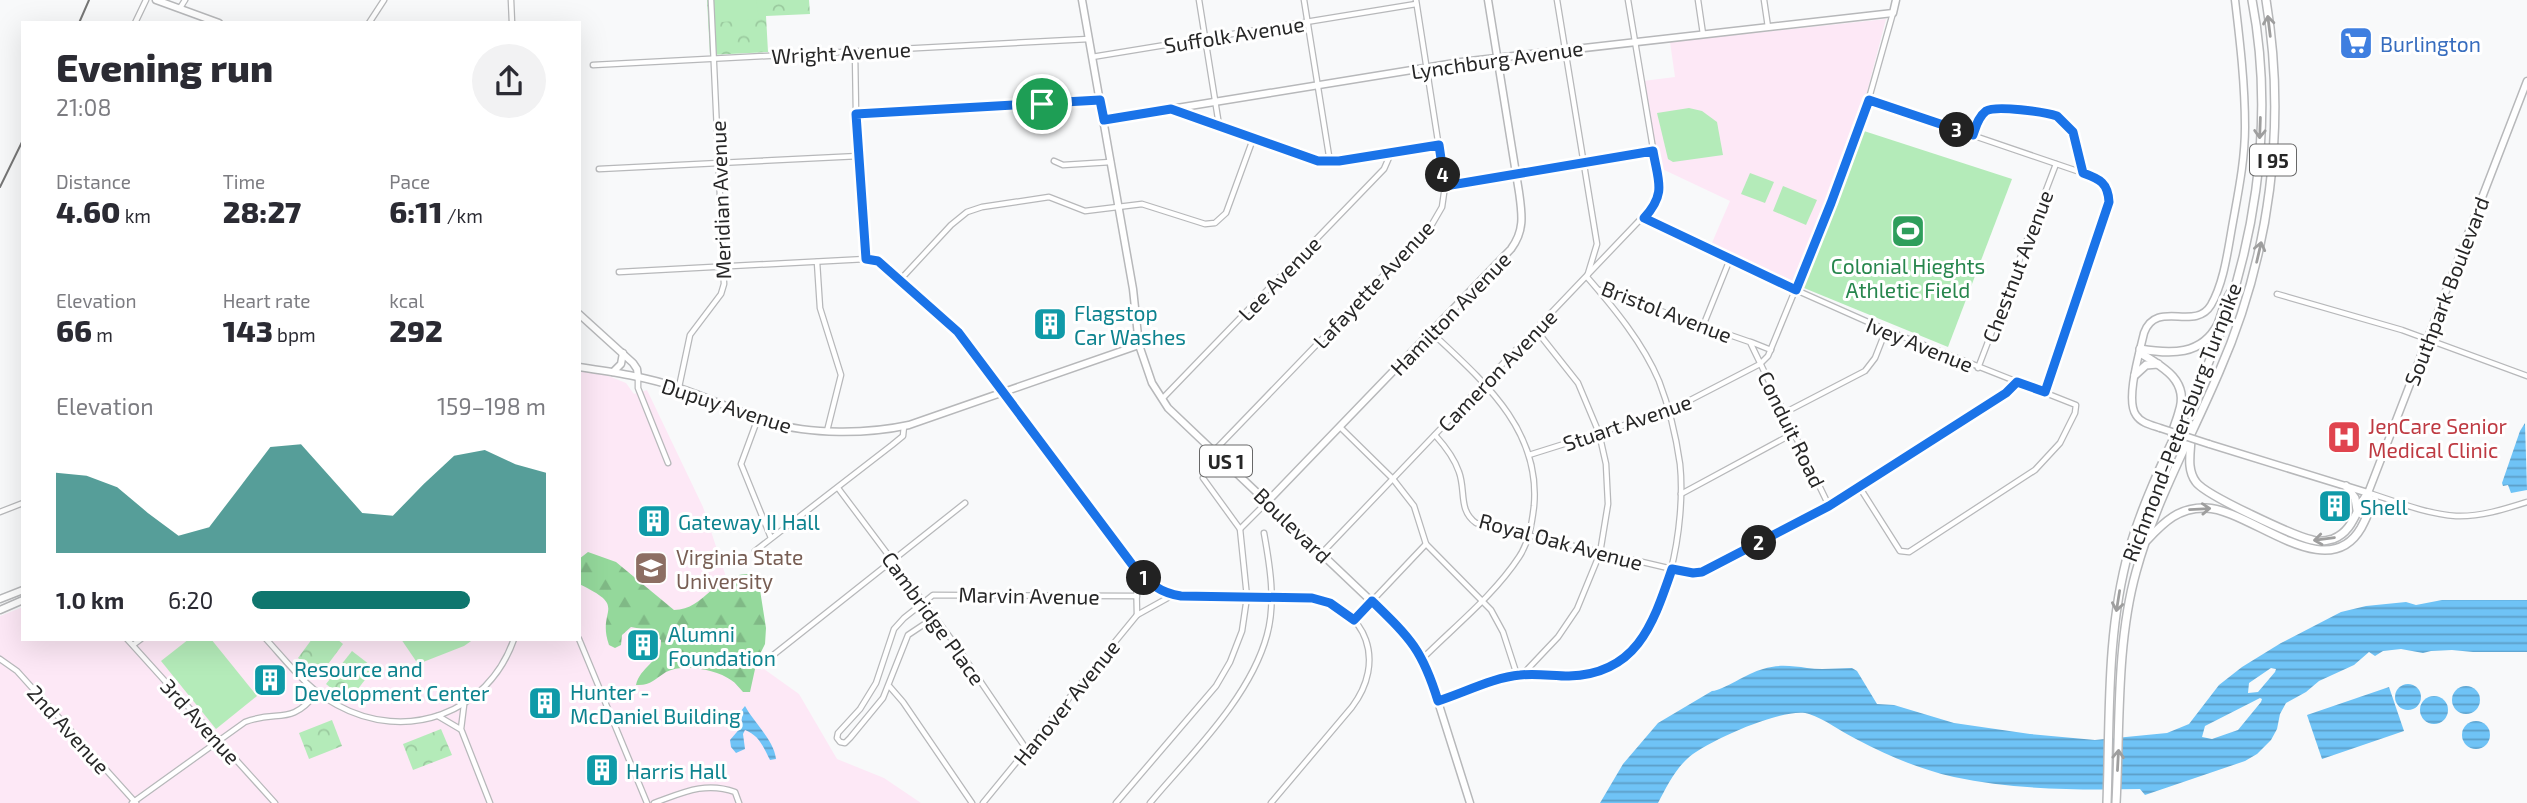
<!DOCTYPE html>
<meta charset="utf-8">
<style>
:root{--surface:#fff;--page:#f2f2f3;--text:#2b2b33;--muted:#7c7c81;--accent:#0f766e}
body{margin:0;font-family:"Exo 2",sans-serif;background:var(--page);color:var(--text);height:100vh;display:flex;flex-direction:column;font-size:26px;white-space:nowrap}
*{box-sizing:border-box;margin:0}
p{font-size:23px;color:var(--muted)}
.icon{flex:none;width:38px;height:38px;fill:none;stroke:currentColor;stroke-width:2;stroke-linecap:round;stroke-linejoin:round}
.map{position:relative;flex:1;overflow:hidden}
.sheet{position:absolute;left:21px;top:21px;width:560px;height:620px;display:flex;flex-direction:column;background:var(--surface);border-radius:0px;box-shadow:0 7px 28px #0002}
.sheet>*{flex:none}
.pin{position:absolute;display:grid;place-items:center;width:60px;height:60px;color:#fff;margin:-30px;border:4px solid #fff;border-radius:50%;box-shadow:0 2px 7px #0007}
.km{position:absolute;width:35px;height:35px;margin:-18px;border-radius:50%;background:#222;color:#fff;font-size:19px;line-height:35px;text-align:center}
.round{display:grid;place-items:center;flex:none;width:74px;height:74px;border-radius:37px;background:var(--page)}
.headline{display:flex;align-items:center;justify-content:space-between;height:119px;padding:0 35px}
h1{font-size:38px;font-weight:800;line-height:52px}
.metrics{display:grid;grid-template-columns:repeat(3,1fr);gap:10px;height:119px;padding:7px 35px}
.metrics div{display:grid;align-content:center}
.metrics b{font-size:30px;font-weight:800}
.metrics small{font-size:19px;font-weight:400}
.metrics p{font-size:19px}
.chart{height:196px;padding:14px 35px}
.chart p{display:flex;justify-content:space-between}
.chart svg{width:100%;height:126px;margin-top:7px;fill:var(--accent);opacity:.7}
ul{padding:0 35px;list-style:none;font-size:23px}
li{display:grid;grid-template-columns:112px 84px 1fr;align-items:center;height:52px}
li i{height:18px;border-radius:9px;background:var(--accent)}
.map>svg:first-child{display:block}
.education{fill:#fde8f6}
.forest{fill:url(#forest-firs)}
.park{fill:url(#park-crowns)}
.pitch{fill:#b4ebb9}
.water{fill:url(#water-rules);fill-rule:evenodd}
.lines{fill:none;stroke-linecap:round;stroke-linejoin:round}
.street-casing{stroke:#b7b8ba;stroke-width:7}
.secondary-casing{stroke:#b7b8ba;stroke-width:9}
.primary-casing{stroke:#b7b8ba;stroke-width:9}
.highway-casing{stroke:#b7b8ba;stroke-width:10}
.street{stroke:#fff;stroke-width:4.5}
.secondary{stroke:#fff;stroke-width:6}
.primary{stroke:#fff;stroke-width:6}
.highway{stroke:#fff;stroke-width:7}
.rail{stroke:#767676;stroke-width:2}
.secondary-bridge-casing{stroke:#b7b8ba;stroke-width:9;stroke-linecap:butt}
.secondary-bridge{stroke:#fff;stroke-width:6}
.oneway{stroke:#9e9e9e}
.route-casing{stroke:#fff;stroke-width:14}
.route{stroke:#1a73e8;stroke-width:9}
.labels{text-anchor:middle;dominant-baseline:central;stroke-width:6;stroke-linejoin:round;paint-order:stroke}
.shield{fill:#fff;stroke:#686868;stroke-width:2}
.shield-label{font-size:19px;font-weight:bold;fill:#272727}
.street-label{font-size:21px;fill:#272727;stroke:#fff}
.shop-label{font-size:21px;fill:#366cbe;stroke:#fff;text-anchor:start}
.leisure-label{font-size:21px;fill:#27864d;stroke:#fff}
.culture-label{font-size:21px;fill:#0d838f;stroke:#fff;text-anchor:start}
.health-label{font-size:21px;fill:#be3a42;stroke:#fff;text-anchor:start}
.education-label{font-size:21px;fill:#785e54;stroke:#fff;text-anchor:start}
</style>
<div class="map">
<svg width="2527" height="803" viewBox="0 0 2527 803">
<defs>
<pattern id="forest-firs" width="22" height="20" patternUnits="userSpaceOnUse" patternTransform="scale(1.75)"><rect width="22" height="20" fill="#94d89b"/><path d="M5 1l3.5 6h-7zM16 11l3.5 6h-7z" fill="#80b986"/></pattern>
<pattern id="park-crowns" width="20" height="18" patternUnits="userSpaceOnUse" patternTransform="scale(1.75)"><rect width="20" height="18" fill="#b4ebb9"/><path d="M2 6a3 3 0 1 1 6 0M12 15a3 3 0 1 1 6 0" fill="none" stroke="#9bca9f"/></pattern>
<pattern id="water-rules" width="6" height="5" patternUnits="userSpaceOnUse" patternTransform="scale(1.75)"><rect width="6" height="5" fill="#6fc3f6"/><path d="M0 2.5h6" fill="none" stroke="#5b9ec7"/></pattern>
</defs>
<rect width="100%" height="100%" fill="#f8f9fa"/>
<g class="education">
<polygon points="1886,19 1866,96 1793,284 1711,245 1730,201 1658,167 1643,81 1675,77 1670,42"/>
<polygon points="579,371 606,375 626,383 634,394 647,390 703,507 730,589 759,631 761,670 764,669 799,694 837,759 884,778 921,803 0,803 0,616 23,607 23,639 579,639"/>
</g>
<path class="forest" d="M588,552L616,562L674,610C707,609 713,572 751,574L760,590L766,628L765,644L757,660L750,692H743C739,688 736,683 731,680C716,669 682,663 666,672C655,679 650,686 636,685C640,666 662,662 661,640L647,630L631,627L622,635L621,645L615,648L609,645C596,608 630,608 579,584V559Z"/>
<g class="park">
<polygon points="707,0 809,0 810,14 766,16 768,52 710,55"/>
<polygon points="312,639 337,639 343,644 320,675 298,658"/>
<polygon points="352,651 374,668 348,702 326,684"/>
<polygon points="332,720 342,746 309,759 299,733"/>
<polygon points="441,729 452,755 413,770 403,744"/>
</g>
<g class="pitch">
<polygon points="719,0 756,0 759,19 722,22 719,20"/>
<polygon points="1689,108 1702,111 1717,122 1723,155 1673,162 1668,159 1657,113"/>
<polygon points="1864,131 2012,179 1948,347 1804,288 1802,283"/>
<polygon points="1750,173 1774,182 1765,203 1741,194"/>
<polygon points="1783,186 1817,200 1806,225 1773,211"/>
<polygon points="189,639 211,639 257,696 216,729 161,661"/>
<polygon points="401,639 474,639 464,646 418,664"/>
</g>
<g class="water">
<polygon points="2525,423 2527,490 2511,493 2508,485 2503,486 2502,483 2520,431"/>
<path d="M2442,600H2527V652H2473L2452,650L2431,651L2423,653L2401,649L2383,651L2375,656L2369,652L2354,665L2319,681L2306,692L2286,703L2280,714L2277,729L2271,740L2257,754L2245,761L2145,795L2140,789C2079,790 2014,790 1954,777C1919,769 1888,756 1856,739C1840,731 1825,719 1809,714C1785,706 1705,742 1687,759C1674,771 1666,788 1658,803H1600L1623,764L1658,723L1712,691C1724,690 1747,673 1763,669C1778,664 1792,666 1807,668C1822,670 1838,668 1852,668L1857,671L1877,704L1894,705L1954,723L2030,734L2095,740L2167,733L2189,724L2219,685L2242,667L2281,643L2341,612L2366,606L2406,602L2416,605ZM2271,668L2276,669L2275,672L2258,692L2248,693L2249,683ZM2260,698L2262,699L2261,702L2238,730L2212,739L2202,737L2205,726Z"/>
<circle cx="2408" cy="697" r="13"/>
<circle cx="2466" cy="700" r="14"/>
<polygon points="2389,687 2404,731 2322,759 2307,715"/>
<circle cx="2434" cy="710" r="14"/>
<path d="M745,706C754,723 774,740 776,759L770,760C764,748 759,735 745,730L743,734L745,749L736,753L731,747L730,740L742,726L741,711Z"/>
<circle cx="2476" cy="735" r="14"/>
</g>
<g class="lines">
<g class="street-casing">
<g id="street">
<polyline points="511,0 512,23"/>
<polyline points="1199,0 1219,125"/>
<polyline points="1304,0 1330,162"/>
<polyline points="1698,0 1703,34"/>
<polyline points="1764,0 1768,27"/>
<polyline points="180,8 185,0"/>
<polyline points="135,23 146,0"/>
<polyline points="369,23 384,0"/>
<polyline points="855,52 856,114 866,259"/>
<polyline points="1092,57 1416,4"/>
<polyline points="593,65 1089,39"/>
<path d="M1869,100L2083,173C2102,180 2112,187 2108,209L2045,392"/>
<polyline points="1175,110 1318,161 1340,161 1439,145"/>
<polyline points="856,114 1100,100"/>
<polyline points="1973,135 1978,120 1989,110 2000,109 2057,116 2067,123 2073,132 2083,172"/>
<polyline points="1054,161 1063,165 1111,162"/>
<polyline points="599,169 859,156"/>
<polyline points="1445,186 1652,151"/>
<polyline points="1644,218 1796,290 1886,330 2076,405 2075,413 2060,443 2035,470 1909,552 1900,551 1860,488"/>
<polyline points="817,262 820,308 841,375 827,431"/>
<polyline points="619,272 866,259 878,261 958,332 1136,570 1137,615 983,803"/>
<polyline points="900,280 951,225 967,212 982,207 1049,197 1085,211 1142,204 1205,224 1215,223 1226,213 1253,139"/>
<polyline points="1600,290 1750,342 1829,506"/>
<polyline points="2277,294 2402,330 2527,376"/>
<polyline points="1703,326 1730,259"/>
<polyline points="1751,342 1771,350"/>
<polyline points="1978,368 2056,164"/>
<polyline points="638,377 638,388 668,463"/>
<polyline points="679,387 690,335 721,294 724,284 711,0"/>
<polyline points="1162,399 1384,169 1391,153"/>
<polyline points="1784,413 1865,371 1875,358 1886,330"/>
<polyline points="758,418 741,464 771,538"/>
<polyline points="1340,427 1393,479 1414,506 1426,544 1491,610 1503,632 1517,675"/>
<path d="M1435,435C1445,446 1454,457 1459,472C1466,491 1458,510 1476,523L1685,572L1698,573L1712,567L1829,506L2006,393L2017,382"/>
<polyline points="1215,450 1431,226 1442,207 1445,186 1416,0"/>
<polyline points="1529,455 1669,411 1760,364 1768,356 1831,203 1862,123 1893,13"/>
<polyline points="838,488 955,644 1027,750"/>
<path d="M2369,493C2397,502 2427,514 2456,516C2480,517 2505,509 2527,502"/>
<polyline points="1681,494 1794,433"/>
<polyline points="0,512 23,503"/>
<polyline points="1240,529 1268,501"/>
<polyline points="755,551 892,445 903,436 904,426"/>
<polyline points="1322,553 1656,203 1660,190 1628,0"/>
<polyline points="1137,571 1152,585 1173,595"/>
<path d="M1137,615L1173,595L1312,598C1368,609 1386,662 1352,707L1271,803"/>
<polyline points="935,617 908,635 883,698 850,738 845,743 840,742 837,738 838,733 860,709 876,683 894,629 904,618 933,595 1137,596"/>
<polyline points="1355,619 1426,544"/>
<polyline points="127,639 275,803"/>
<path d="M266,639C288,663 307,689 337,705C406,743 488,714 514,639"/>
<polyline points="579,639 647,803"/>
<polyline points="133,645 141,639"/>
<polyline points="772,656 965,503"/>
<path d="M1423,658C1455,626 1494,595 1519,557C1529,542 1532,523 1534,506C1541,429 1482,380 1431,332"/>
<polyline points="0,659 17,671 136,803"/>
<polyline points="1523,674 1558,637 1577,609 1600,553 1608,504 1606,464 1599,433 1578,383 1536,330"/>
<polyline points="890,687 903,702 972,803"/>
<path d="M1438,701C1464,692 1492,679 1519,675C1552,670 1587,683 1617,663C1669,629 1686,522 1680,464C1676,436 1669,407 1659,381C1643,343 1614,308 1587,277L1597,244L1557,0"/>
<polyline points="464,705 461,729 490,803"/>
<polyline points="438,716 460,729"/>
<path d="M132,803L245,722C279,709 289,727 317,693"/>
<path d="M654,803C682,793 705,781 735,792L739,803"/>
<polyline points="1116,803 1216,686 1230,662 1242,631 1247,597 1240,529 1203,478"/>
<path d="M1150,803C1191,754 1250,698 1267,635C1276,602 1270,566 1264,533"/>
</g>
</g>
<g class="secondary-casing">
<g id="secondary">
<polyline points="156,0 219,23"/>
<polyline points="1103,120 1461,62 1893,13 1896,0"/>
<polyline points="579,314 633,363 637,369 638,377"/>
<path d="M2160,428C2151,425 2141,423 2136,415C2125,400 2140,351 2144,333C2156,299 2195,332 2211,305C2223,284 2227,256 2231,233C2237,198 2245,163 2245,127C2245,84 2240,42 2235,0"/>
<polyline points="2209,444 2368,493 2527,81"/>
<path d="M1268,501L1511,249C1525,230 1522,214 1519,192L1488,0"/>
</g>
</g>
<g class="primary-casing">
<g id="primary">
<polyline points="1082,0 1133,289 1139,345 1152,383 1168,408 1409,637 1428,670 1470,803"/>
<path d="M579,367C613,372 647,377 679,388C710,398 739,413 770,422C810,435 868,434 909,425L1139,345"/>
<polyline points="613,372 621,364 623,353"/>
<polyline points="0,599 23,590"/>
<polyline points="0,610 23,600"/>
</g>
</g>
<g class="highway-casing">
<g id="highway">
<path d="M2140,349C2170,354 2202,356 2218,324C2223,312 2224,300 2233,289"/>
<path d="M2140,353C2162,366 2190,381 2179,412C2177,420 2174,426 2172,434"/>
<polyline points="2135,375 2146,365 2158,364"/>
<path d="M2191,440C2190,455 2187,470 2196,482C2205,495 2294,536 2312,540C2318,542 2326,541 2333,539C2354,531 2356,508 2368,493"/>
<polyline points="2346,486 2355,498 2357,510"/>
<path d="M2147,540C2164,522 2179,507 2206,508C2250,509 2327,587 2361,528C2367,517 2373,505 2368,493"/>
<path d="M2107,803C2110,719 2106,632 2129,550C2147,488 2178,432 2204,374C2254,258 2276,125 2252,0"/>
<path d="M2116,803C2120,728 2116,644 2136,572C2155,502 2191,438 2219,372C2270,256 2287,126 2266,0"/>
</g>
</g>
<use href="#street" class="street"/>
<use href="#secondary" class="secondary"/>
<use href="#primary" class="primary"/>
<use href="#highway" class="highway"/>
<g class="rail">
<polyline points="79,23 89,0"/>
<polyline points="0,187 23,140"/>
</g>
<g class="secondary-bridge-casing">
<polyline id="secondary-bridge" points="2160,428 2209,444"/>
</g>
<use href="#secondary-bridge" class="secondary-bridge"/>
</g>
<defs><path id="oneway-shaft" d="M-6 0H5M1.5-3L5.5 0L1.5 3" fill="none" stroke-width="1.6" stroke-linecap="round" stroke-linejoin="round" transform="scale(1.75)"/></defs>
<g class="oneway">
<use href="#oneway-shaft" transform="translate(2269 26) rotate(-97)"/>
<use href="#oneway-shaft" transform="translate(2260 128) rotate(92)"/>
<use href="#oneway-shaft" transform="translate(2259 252) rotate(-77)"/>
<use href="#oneway-shaft" transform="translate(2200 509) rotate(-3)"/>
<use href="#oneway-shaft" transform="translate(2324 539) rotate(173)"/>
<use href="#oneway-shaft" transform="translate(2118 601) rotate(99)"/>
<use href="#oneway-shaft" transform="translate(2118 760) rotate(-87)"/>
</g>
<g class="lines">
<g class="route-casing">
<path id="route" d="M1100,100L1104,120L1171,109L1318,161H1339L1439,145L1445,186L1653,151C1658,181 1667,193 1644,218L1796,290L1831,203L1869,100L1973,135C1976,127 1978,117 1986,111C1996,105 2045,112 2057,116L2073,132L2083,173C2100,179 2108,183 2109,202L2045,392L2017,382L2006,393L1829,506L1702,572L1693,573L1672,569C1653,624 1637,674 1569,676C1553,676 1536,673 1520,675C1495,677 1463,693 1438,701C1422,649 1410,638 1372,601L1354,620L1330,603L1312,598L1181,596C1160,593 1147,582 1134,567L958,332L878,261L866,259L856,114Z"/>
</g>
<use href="#route" class="route"/>
</g>
<defs>
<g id="supermarket-square" transform="scale(1.75)"><rect x="-9" y="-9" width="18" height="18" rx="4" fill="#3f7fe0" stroke="#fff"/><path d="M-6-5.5h2.5l.6 2H6L4.5 2H-2.5L-4.4-4H-6ZM-1.5 3.2a1.3 1.3 0 1 0 .1 0ZM3 3.2a1.3 1.3 0 1 0 .1 0Z" fill="#fff"/></g>
<g id="stadium-square" transform="scale(1.75)"><rect x="-9" y="-9" width="18" height="18" rx="4" fill="#2e9e5b" stroke="#fff"/><path d="M0-5a6.5 5 0 1 0 0 10a6.5 5 0 1 0 0-10ZM-3.5-1.8h7v3.6h-7Z" fill="#fff"/></g>
<g id="building-square" transform="scale(1.75)"><rect x="-9" y="-9" width="18" height="18" rx="4" fill="#0f9aa8" stroke="#fff"/><path d="M-4-6H4V6H1V3H-1V6H-4ZM-2.5-4.3h1.7v1.8h-1.7ZM.8-4.3h1.7v1.8H.8ZM-2.5-1h1.7V.8h-1.7ZM.8-1h1.7V.8H.8Z" fill="#fff"/></g>
<g id="hospital-square" transform="scale(1.75)"><rect x="-9" y="-9" width="18" height="18" rx="4" fill="#e0444e" stroke="#fff"/><path d="M-5-5h3v3.5h4V-5h3V5h-3V1.5h-4V5h-3Z" fill="#fff"/></g>
<g id="university-square" transform="scale(1.75)"><rect x="-9" y="-9" width="18" height="18" rx="4" fill="#8d6e63" stroke="#fff"/><path d="M0-5L7-2L0 1L-7-2ZM-4 1L0 2.5L4 1V4Q0 6-4 4Z" fill="#fff"/></g>
</defs>
<g fill-rule="evenodd">
<use href="#supermarket-square" x="2356" y="43"/>
<use href="#stadium-square" x="1908" y="231"/>
<use href="#building-square" x="1050" y="324"/>
<use href="#hospital-square" x="2344" y="437"/>
<use href="#building-square" x="2335" y="506"/>
<use href="#building-square" x="654" y="521"/>
<use href="#university-square" x="651" y="568"/>
<use href="#building-square" x="643" y="645"/>
<use href="#building-square" x="270" y="680"/>
<use href="#building-square" x="545" y="703"/>
<use href="#building-square" x="602" y="770"/>
</g>
<g class="labels">
<g class="shield">
<rect x="2250" y="144.5" width="46" height="31" rx="5"/>
<rect x="1200" y="445.5" width="52" height="31" rx="5"/>
</g>
<g class="shield-label">
<text x="2273" y="160">I 95</text>
<text x="1226" y="461">US 1</text>
</g>
<g class="street-label">
<text transform="translate(1234 34) rotate(-9)">Suffolk Avenue</text>
<text transform="translate(841 52) rotate(-3)">Wright Avenue</text>
<text transform="translate(1497 59) rotate(-8)">Lynchburg Avenue</text>
<text transform="translate(720 200) rotate(-92)">Meridian Avenue</text>
<text transform="translate(2017 266) rotate(-69)">Chestnut Avenue</text>
<text transform="translate(1279 278) rotate(-46)">Lee Avenue</text>
<text transform="translate(1373 284) rotate(-47)">Lafayette Avenue</text>
<text transform="translate(2446 291) rotate(-69)">Southpark Boulevard</text>
<text transform="translate(1667 311) rotate(21)">Bristol Avenue</text>
<text transform="translate(1450 313) rotate(-46)">Hamilton Avenue</text>
<text transform="translate(1920 344) rotate(22)">Ivey Avenue</text>
<text transform="translate(1497 370) rotate(-46)">Cameron Avenue</text>
<text transform="translate(727 405) rotate(18)">Dupuy Avenue</text>
<text transform="translate(1627 422) rotate(-19)">Stuart Avenue</text>
<text transform="translate(2181 422) rotate(-69)">Richmond-Petersburg Turnpike</text>
<text transform="translate(1792 429) rotate(64)">Conduit Road</text>
<text transform="translate(1293 525) rotate(44)">Boulevard</text>
<text transform="translate(1561 541) rotate(15)">Royal Oak Avenue</text>
<text transform="translate(1029 595) rotate(1)">Marvin Avenue</text>
<text transform="translate(934 618) rotate(54)">Cambridge Place</text>
<text transform="translate(1066 702) rotate(-51)">Hanover Avenue</text>
<text transform="translate(201 721) rotate(48)">3rd Avenue</text>
<text transform="translate(69 729) rotate(48)">2nd Avenue</text>
</g>
<g class="shop-label">
<text x="2380" y="43">Burlington</text>
</g>
<g class="leisure-label">
<text x="1908" y="265">Colonial Hieghts<tspan x="1908" dy="24">Athletic Field</tspan></text>
</g>
<g class="culture-label">
<text x="1074" y="312">Flagstop<tspan x="1074" dy="24">Car Washes</tspan></text>
<text x="2360" y="506">Shell</text>
<text x="678" y="521">Gateway II Hall</text>
<text x="668" y="633">Alumni<tspan x="668" dy="24">Foundation</tspan></text>
<text x="294" y="668">Resource and<tspan x="294" dy="24">Development Center</tspan></text>
<text x="570" y="691">Hunter -<tspan x="570" dy="24">McDaniel Building</tspan></text>
<text x="626" y="770">Harris Hall</text>
</g>
<g class="health-label">
<text x="2368" y="425">JenCare Senior<tspan x="2368" dy="24">Medical Clinic</tspan></text>
</g>
<g class="education-label">
<text x="676" y="556">Virginia State<tspan x="676" dy="24">University</tspan></text>
</g>
</g>
</svg>
<div class="pin" style="left:1042px;top:104px;background:#1e9e55"><svg class="icon" aria-label="arrive" viewBox="0 0 24 24"><path d="M6 21V4h12l-3 4 3 4H6"/></svg></div>
<b class="km" style="left:1144px;top:578px">1</b>
<b class="km" style="left:1759px;top:543px">2</b>
<b class="km" style="left:1957px;top:130px">3</b>
<b class="km" style="left:1443px;top:175px">4</b>
<section class="sheet">
<div class="headline"><div><h1>Evening run</h1><p>21:08</p></div><a class="round"><svg class="icon" aria-label="share" viewBox="0 0 24 24"><path d="M12 15V3M7 8l5-5 5 5M5 13v7h14v-7"/></svg></a></div>
<div class="metrics">
<div><p>Distance</p><b>4.60<small> km</small></b></div>
<div><p>Time</p><b>28:27</b></div>
<div><p>Pace</p><b>6:11<small> /km</small></b></div>
</div>
<div class="metrics">
<div><p>Elevation</p><b>66<small> m</small></b></div>
<div><p>Heart rate</p><b>143<small> bpm</small></b></div>
<div><p>kcal</p><b>292</b></div>
</div>
<div class="chart"><p><span>Elevation</span>159–198 m</p>
<svg viewBox="0 0 160 44" preserveAspectRatio="none"><path d="M0 44V16L10 17L20 21L30 30L40 38L50 35L60 21L70 7L80 6L90 18L100 30L110 31L120 20L130 10L140 8L150 13L160 16V44z"/></svg>
</div>
<ul>
<li><b>1.0 km</b>6:20<i style="width:74%"></i></li>
</ul>
</section>
</div>
